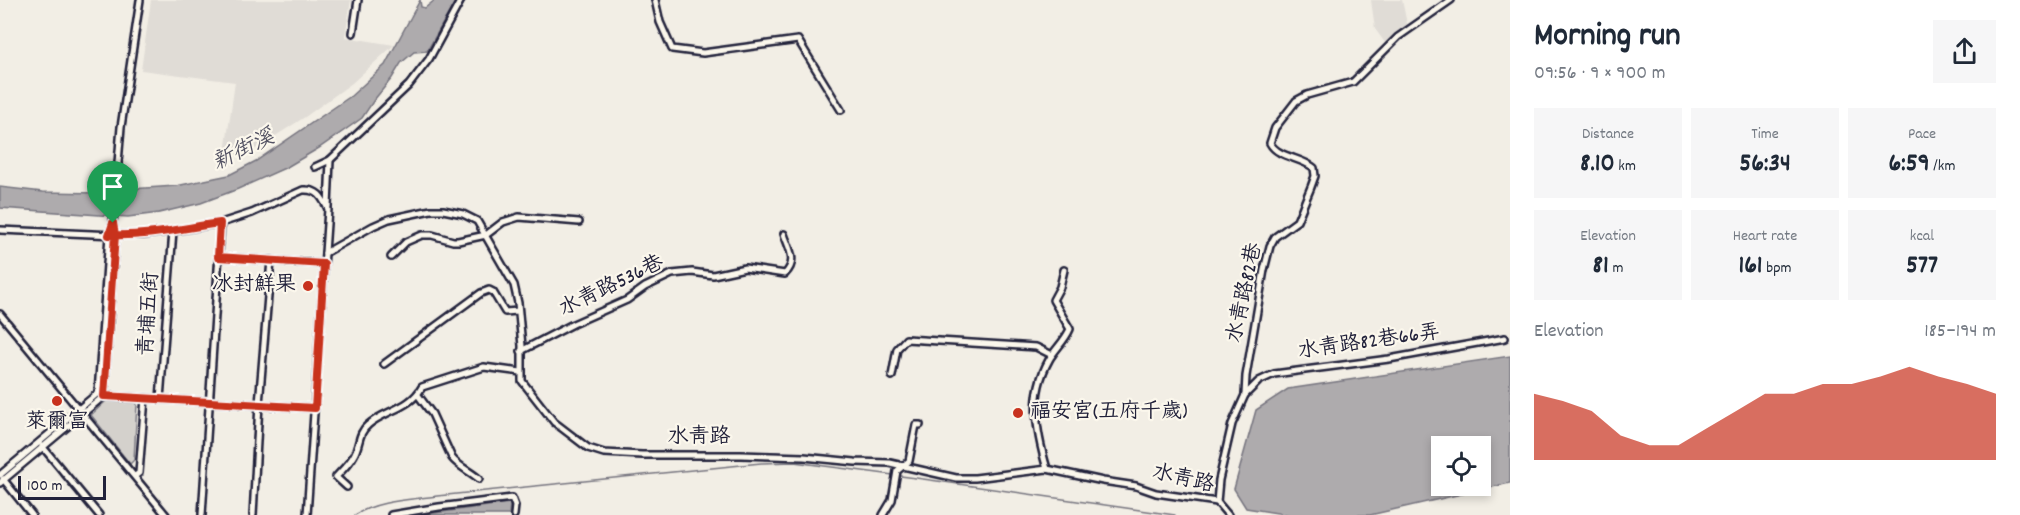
<!DOCTYPE html>
<meta charset="utf-8">
<style>
:root{--surface:#fff;--page:#f6f6f7;--text:#1f2937;--muted:#747a83;--accent:#c8321e}
body{margin:0;font-family:Dekko,"LXGW WenKai TC",sans-serif;background:var(--page);color:var(--text);height:100vh;display:flex;flex-direction:column;font-size:22px;white-space:nowrap}
*{box-sizing:border-box;margin:0}
p{font-size:20px;color:var(--muted)}
.icon{flex:none;width:33px;height:33px;fill:none;stroke:currentColor;stroke-width:2;stroke-linecap:round;stroke-linejoin:round}
.map{position:relative;flex:1;overflow:hidden}
.side{display:flex;flex-direction:column;background:var(--surface);width:510px}
.side>*{flex:none}
.controls{position:absolute;left:1431px;top:436px;display:grid;gap:12px}
.controls a{display:grid;place-items:center;width:60px;height:60px;border-radius:0px;background:var(--surface);box-shadow:0 3px 9px #0003;font-size:30px}
.scale{position:absolute;left:18px;bottom:15px;width:88px;box-sizing:border-box;padding-left:6px;border:3px solid #22223b;border-top:0;font-size:16px;line-height:21px;white-space:nowrap;color:#22223b;-webkit-text-stroke:4px #fbf7ec;paint-order:stroke}
.pin{position:absolute;display:grid;place-items:center;width:51px;height:51px;color:#fff;margin:-62px -26px;border-radius:50% 50% 50% 0;rotate:-45deg;box-shadow:0 0 6px #0007}
.pin .icon{rotate:45deg}
.round{display:grid;place-items:center;flex:none;width:63px;height:63px;border-radius:0px;background:var(--page)}
.headline{display:flex;align-items:center;justify-content:space-between;height:102px;padding:0 24px}
h1{font-size:33px;font-weight:700;line-height:45px}
.stats{display:grid;grid-template-columns:repeat(3,1fr);gap:9px;height:102px;padding:6px 24px}
.stats div{display:grid;align-content:center;border-radius:0px;background:var(--page);text-align:center}
.stats b{font-size:26px;font-weight:700}
.stats small{font-size:16px;font-weight:400}
.stats p{font-size:16px}
.chart{height:168px;padding:12px 24px}
.chart p{display:flex;justify-content:space-between}
.chart svg{width:100%;height:108px;margin-top:6px;fill:var(--accent);opacity:.7}
main{display:flex;flex:1;min-height:0}
.map>svg:first-child{display:block}
.built{fill:#e0dcd6}
.green{fill:#d4d1cc;stroke:#7b7a84;stroke-width:1.5}
.water{fill:#aeabad;stroke:#76747f;stroke-width:1.5;fill-rule:evenodd}
.lines{fill:none;stroke-linecap:round;stroke-linejoin:round}
.stream{stroke:#76747f;stroke-width:1.5}
.minor-casing{stroke:#22223b;stroke-width:10}
.minor{stroke:#fbf7ec;stroke-width:5}
.route-casing{stroke:#fff;stroke-width:12}
.route{stroke:#c8321e;stroke-width:8}
.poi-dot{fill:#c8321e;stroke:#fbf7ec;stroke-width:2}
.labels{text-anchor:middle;dominant-baseline:central;stroke-width:4.5;stroke-linejoin:round;paint-order:stroke}
.poi-label{font-size:21px;fill:#22223b;stroke:#fbf7ec;text-anchor:end}
.street-label{font-size:21px;fill:#22223b;stroke:#fbf7ec}
.water-label{font-size:22px;font-style:italic;fill:#535263;stroke:#fbf7ec}
</style>
<main>
<div class="map">
<svg width="1510" height="515" viewBox="0 0 1510 515">
<rect width="100%" height="100%" fill="#f2eee5"/>
<filter id="ink" filterUnits="userSpaceOnUse"><feTurbulence type="fractalNoise" baseFrequency=".0167" numOctaves="2"/><feDisplacementMap in="SourceGraphic" scale="12" xChannelSelector="R" yChannelSelector="G"/><feConvolveMatrix kernelMatrix="1 2 1 2 8 2 1 2 1" color-interpolation-filters="sRGB"/></filter>
<g filter="url(#ink)">
<g class="built">
<polygon points="151,0 351,0 345,37 394,45 352,83 305,117 252,151 224,159 235,82 141,70"/>
<polygon points="1371,0 1402,0 1407,24 1386,44 1375,29"/>
</g>
<polygon class="green" points="106,401 137,403 134,460 130,464 91,415"/>
<g class="water">
<polygon points="420,0 421,7 425,8 435,0 456,0 427,51 414,52 401,63 392,78 374,100 362,118 319,148 287,167 238,189 201,203 159,213 128,217 0,208 0,187 43,192 99,193 130,189 176,186 229,175 256,161 351,96 385,65"/>
<path d="M1510,356V483L1370,515H1290L1246,508L1234,489L1256,410L1288,389ZM1442,447H1480V486H1442Z"/>
<polygon points="510,503 509,515 419,515"/>
</g>
<g class="lines">
<path class="stream" d="M355,515C378,500 410,500 437,496L761,463L794,462L916,478L1175,515"/>
<g class="minor-casing">
<g id="minor">
<polyline points="655,0 660,22 672,49 703,53 798,40 841,110"/>
<polyline points="353,33 358,0"/>
<polyline points="330,160 409,85 429,59 461,0"/>
<polyline points="315,167 330,160 328,207"/>
<polyline points="113,223 121,127 140,0"/>
<path d="M0,230L115,235H143L173,231L221,223L252,213L303,190C318,189 322,197 328,209L307,515"/>
<polyline points="325,253 373,226 389,219 431,210 443,210 463,214 477,221 514,285 518,303 522,346 522,381 554,422 588,448 604,453 642,455 741,455 804,457 855,462 890,463 956,478 975,478 1047,469 1103,481 1136,486 1156,493 1217,502 1228,515"/>
<polyline points="218,257 324,264"/>
<polyline points="391,257 406,242 422,235 432,235 453,241 458,241 486,235 503,222 519,217 579,222"/>
<polyline points="0,314 166,515"/>
<path d="M521,351L573,324L627,300L645,287L672,274L692,272L713,275L745,268L785,274C798,261 789,249 784,234"/>
<polyline points="384,364 481,293 489,290 493,292 505,312 518,311"/>
<polyline points="892,376 897,349 906,339 1036,347 1052,355"/>
<path d="M418,395L432,414L452,458C459,467 470,471 479,479"/>
<polyline points="1245,395 1259,381 1274,374 1389,359 1505,338"/>
<polyline points="104,396 315,408"/>
<polyline points="160,399 173,231"/>
<polyline points="42,446 99,515"/>
<path d="M1047,469C1036,431 1029,396 1049,360C1055,349 1065,341 1070,329L1053,300L1060,287L1064,270"/>
<polyline points="0,475 98,393 109,235 113,223 115,235 104,396 0,483"/>
<polyline points="135,476 139,473 145,398"/>
<polyline points="3,479 32,515"/>
<path d="M347,487L336,477C342,470 350,463 354,455C360,445 358,433 368,425C385,410 410,409 422,387L484,367L521,372"/>
<path d="M1217,502L1219,480L1232,424L1245,395L1246,376L1264,270L1270,246L1275,237L1297,221L1311,187L1315,176L1314,168C1301,157 1278,158 1270,143L1275,128L1296,101L1307,95L1353,82L1398,37L1451,0"/>
<polyline points="202,515 221,223"/>
<polyline points="253,515 259,404 271,260"/>
<polyline points="391,515 439,507 512,498 515,506 514,515"/>
<polyline points="883,515 892,500 897,471 909,461 916,425 920,425"/>
</g>
</g>
<use href="#minor" class="minor"/>
</g>
</g>
<g class="lines" filter="url(#ink)">
<g class="route-casing">
<path id="route" d="M113,223L109,235C147,237 183,228 220,223L218,257L324,264L315,408L104,396L115,235L113,223"/>
</g>
<use href="#route" class="route"/>
</g>
<g class="poi-dot">
<circle cx="308" cy="286" r="6"/>
<circle cx="57" cy="401" r="6"/>
<circle cx="1018" cy="413" r="6"/>
</g>
<g class="labels">
<g class="poi-label">
<text x="296" y="286">冰封鮮果</text>
<text x="1030" y="413" text-anchor="start">福安宮(五府千歲)</text>
<text x="57" y="423" text-anchor="middle">萊爾富</text>
</g>
<g class="street-label">
<text transform="translate(612 287) rotate(-26)">水青路536巷</text>
<text transform="translate(1246 293) rotate(-78)">水青路82巷</text>
<text transform="translate(150 314) rotate(-86)">青埔五街</text>
<text transform="translate(1369 343) rotate(-8)">水青路82巷66弄</text>
<text x="699" y="438">水青路</text>
<text transform="translate(1183 480) rotate(13)">水青路</text>
</g>
<g class="water-label">
<text transform="translate(244 151) rotate(-26)">新街溪</text>
</g>
</g>
</svg>
<div class="controls">
<a><svg class="icon" aria-label="locate" viewBox="0 0 24 24"><circle cx="12" cy="12" r="6"/><path d="M12 2v4M12 18v4M2 12h4M18 12h4"/></svg></a>
</div>
<div class="scale">100 m</div>
<div class="pin" style="left:113px;top:223px;background:#1e9e55"><svg class="icon" aria-label="arrive" viewBox="0 0 24 24"><path d="M6 21V4h12l-3 4 3 4H6"/></svg></div>
</div>
<section class="side">
<div class="headline"><div><h1>Morning run</h1><p>09:56 · 9 × 900 m</p></div><a class="round"><svg class="icon" aria-label="share" viewBox="0 0 24 24"><path d="M12 15V3M7 8l5-5 5 5M5 13v7h14v-7"/></svg></a></div>
<div class="stats">
<div><p>Distance</p><b>8.10<small> km</small></b></div>
<div><p>Time</p><b>56:34</b></div>
<div><p>Pace</p><b>6:59<small> /km</small></b></div>
</div>
<div class="stats">
<div><p>Elevation</p><b>81<small> m</small></b></div>
<div><p>Heart rate</p><b>161<small> bpm</small></b></div>
<div><p>kcal</p><b>577</b></div>
</div>
<div class="chart"><p><span>Elevation</span>185–194 m</p>
<svg viewBox="0 0 160 44" preserveAspectRatio="none"><path d="M0 44V17L10 20L20 24L30 34L40 38L50 38L60 31L70 24L80 17L90 17L100 13L110 13L120 10L130 6L140 10L150 13L160 17V44z"/></svg>
</div>
</section>
</main>
